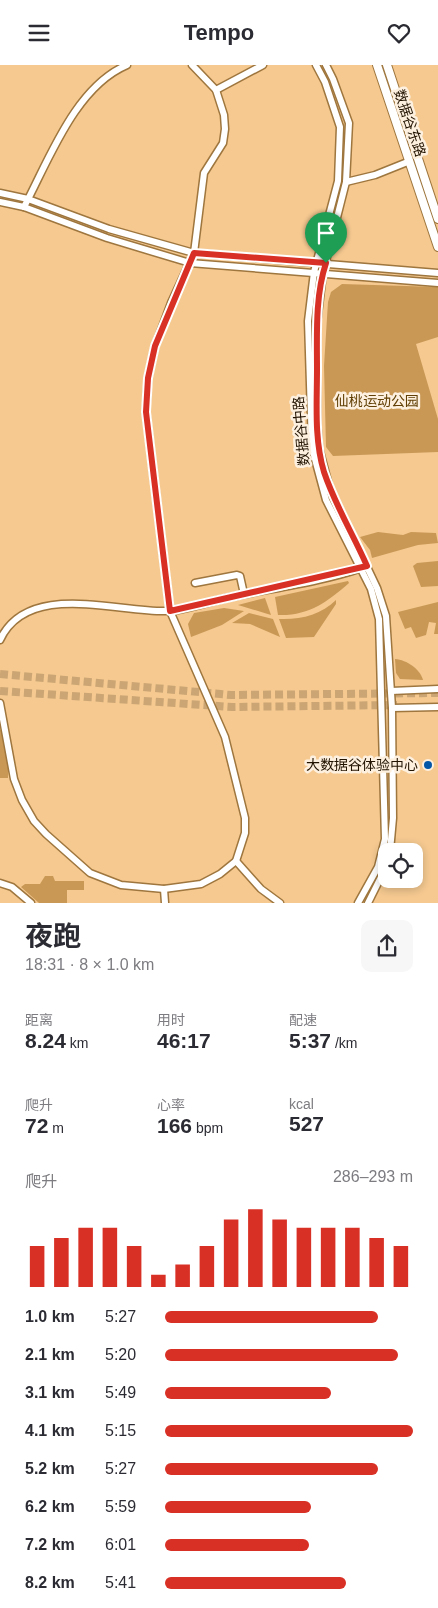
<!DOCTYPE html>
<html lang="zh">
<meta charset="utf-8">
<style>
:root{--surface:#fff;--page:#f7f7f7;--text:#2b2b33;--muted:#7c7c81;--accent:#d93025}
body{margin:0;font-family:Arial,"Noto Sans SC",sans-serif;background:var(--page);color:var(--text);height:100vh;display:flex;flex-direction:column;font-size:19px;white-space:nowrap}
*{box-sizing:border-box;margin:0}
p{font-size:16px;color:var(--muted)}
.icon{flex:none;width:28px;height:28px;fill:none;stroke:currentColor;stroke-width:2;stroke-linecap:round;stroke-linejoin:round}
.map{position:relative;height:838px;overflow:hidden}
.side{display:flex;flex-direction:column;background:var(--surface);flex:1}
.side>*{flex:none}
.fabs{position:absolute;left:378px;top:778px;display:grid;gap:10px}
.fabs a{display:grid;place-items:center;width:45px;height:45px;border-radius:10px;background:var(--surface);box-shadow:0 2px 8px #0003;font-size:25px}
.pin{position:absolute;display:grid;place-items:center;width:42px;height:42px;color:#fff;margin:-51px -21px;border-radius:50% 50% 50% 0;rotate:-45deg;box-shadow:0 0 5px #0007}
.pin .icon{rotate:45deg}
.round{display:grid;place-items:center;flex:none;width:52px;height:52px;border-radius:10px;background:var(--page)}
.headline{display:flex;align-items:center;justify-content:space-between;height:85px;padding:0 25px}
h1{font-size:28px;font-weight:700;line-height:38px}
.metrics{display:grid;grid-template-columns:repeat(3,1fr);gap:8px;height:85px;padding:5px 25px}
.metrics div{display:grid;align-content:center}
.metrics b{font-size:21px;font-weight:700}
.metrics small{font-size:14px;font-weight:400}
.metrics p{font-size:14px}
.chart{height:140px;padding:10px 25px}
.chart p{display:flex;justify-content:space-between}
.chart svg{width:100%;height:90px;margin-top:5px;stroke:var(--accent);stroke-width:6}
ul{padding:0 25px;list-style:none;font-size:16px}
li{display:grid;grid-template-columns:80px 60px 1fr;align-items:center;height:38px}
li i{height:12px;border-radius:6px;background:var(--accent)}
header{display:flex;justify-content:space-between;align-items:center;height:65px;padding:0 25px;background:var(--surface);font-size:22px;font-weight:700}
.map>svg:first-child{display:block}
.green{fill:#c99855}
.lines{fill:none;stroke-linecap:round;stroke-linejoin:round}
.major-tunnel{stroke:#cba573;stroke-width:8;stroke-dasharray:8 4;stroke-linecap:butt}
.minor-casing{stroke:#9e763e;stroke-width:9}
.major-casing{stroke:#9e763e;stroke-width:10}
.minor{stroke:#fff;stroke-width:6}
.major{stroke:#fff;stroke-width:8}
.route-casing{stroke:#fff;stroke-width:10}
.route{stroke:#d93025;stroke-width:6}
.poi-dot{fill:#0457a6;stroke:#fdf0df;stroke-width:2}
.labels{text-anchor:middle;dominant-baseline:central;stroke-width:5;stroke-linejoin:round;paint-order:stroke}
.street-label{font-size:14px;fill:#221300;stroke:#fdf0df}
.park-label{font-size:14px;fill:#624005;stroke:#fdf0df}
.poi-label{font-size:14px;fill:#221300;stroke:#fdf0df;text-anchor:end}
</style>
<header><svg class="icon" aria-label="menu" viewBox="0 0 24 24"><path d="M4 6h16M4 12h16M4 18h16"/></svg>Tempo<svg class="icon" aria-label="heart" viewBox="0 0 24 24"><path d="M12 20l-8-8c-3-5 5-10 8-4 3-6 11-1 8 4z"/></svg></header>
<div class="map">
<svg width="438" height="838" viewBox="0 0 438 838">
<rect width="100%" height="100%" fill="#f5c990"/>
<g class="green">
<polygon points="342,219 438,222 438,272 416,279 438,354 438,387 333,391 326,382 324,301 328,237 331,227"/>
<polygon points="378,467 403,470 411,467 436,468 438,478 418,480 372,493 370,485 360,472"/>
<polygon points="438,496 438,521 421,522 413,501 417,498"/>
<path d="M348,516L349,518C327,537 309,551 278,550L275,532Z"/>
<polygon points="265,533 271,550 238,540"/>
<path d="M336,535V539L314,572L286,573L279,554C300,555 321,550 336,535Z"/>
<polygon points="438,537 438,569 434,569 436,558 429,557 426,570 416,573 411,562 405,564 398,547"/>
<polygon points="224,543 244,546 222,560 191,572 188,559 194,548"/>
<polygon points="249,548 273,554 280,572 250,559 232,558"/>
<path d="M395,594C407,595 420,604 423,615L400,614L396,608Z"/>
<path d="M0,664C12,675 8,698 8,713H0Z"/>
<polygon points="45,811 53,811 55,816 84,816 84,825 67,825 67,838 39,838 21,822 25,819 40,819"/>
</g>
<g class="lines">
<g class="major-tunnel">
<polyline points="0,609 231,630 438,628"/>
<polyline points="0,626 232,642 397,640"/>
</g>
<g class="minor-casing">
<g id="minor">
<polyline points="316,0 325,17 340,62 338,116 314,207 308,256 312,383 326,435 371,524 379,554 385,774 378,802 358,838"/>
<polyline points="326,0 333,14 349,58 346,117 323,208 317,258 317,357 319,383 330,424 377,523 386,551 392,643 393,753 390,786"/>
<polyline points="216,25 263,0"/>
<polyline points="346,117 375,110 410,96"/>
<polyline points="0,128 28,134 109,164 194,188 438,208"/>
<polyline points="0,137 24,142 107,173 190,198 438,218"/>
<path d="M24,142C49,95 75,22 127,0"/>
<polyline points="195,518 237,510 240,511 244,529"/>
<path d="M0,575C28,515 118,548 168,546C183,546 215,535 231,532C274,523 321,517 362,503"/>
<polyline points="391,626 438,624"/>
<polyline points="0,638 14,714 22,735 34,756 46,769 90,808 121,820 164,824 201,819 220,809 236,796 245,768 245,753 225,672 170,546 146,347 148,313 155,281 171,238 194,188 204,108 223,78 225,64 224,50 216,25 192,0"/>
<polyline points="392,643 438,642"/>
<polyline points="236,796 261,824 280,838"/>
<polyline points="0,818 12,822 31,838"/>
<polyline points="164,824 165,838"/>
<polyline points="368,838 386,802"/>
</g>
</g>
<g class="major-casing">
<g id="major">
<polyline points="377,0 438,182"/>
<polyline points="387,0 438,154"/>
</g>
</g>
<use href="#minor" class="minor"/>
<use href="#major" class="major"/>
</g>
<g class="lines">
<g class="route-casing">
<path id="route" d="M194,188L326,198C315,231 317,270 317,304C317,338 314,374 324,407C335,440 353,469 367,501L170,546L146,347L148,313L155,281Z"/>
</g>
<use href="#route" class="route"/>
</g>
<circle class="poi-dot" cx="428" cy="700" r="5"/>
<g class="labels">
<g class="street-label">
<text transform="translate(410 58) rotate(71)">数据谷东路</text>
<text transform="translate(301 366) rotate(-95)">数据谷中路</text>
</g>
<g class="park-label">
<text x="377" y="336">仙桃运动公园</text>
</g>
<g class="poi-label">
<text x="418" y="700">大数据谷体验中心</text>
</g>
</g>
</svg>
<div class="fabs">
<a><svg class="icon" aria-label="locate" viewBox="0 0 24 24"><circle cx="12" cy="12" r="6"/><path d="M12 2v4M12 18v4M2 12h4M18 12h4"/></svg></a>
</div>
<div class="pin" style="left:326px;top:198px;background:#1e9e55"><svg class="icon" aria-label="arrive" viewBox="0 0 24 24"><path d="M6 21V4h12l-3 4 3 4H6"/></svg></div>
</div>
<section class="side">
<div class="headline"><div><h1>夜跑</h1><p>18:31 · 8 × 1.0 km</p></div><a class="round"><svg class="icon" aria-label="share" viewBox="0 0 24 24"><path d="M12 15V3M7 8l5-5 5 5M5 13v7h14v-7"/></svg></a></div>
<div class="metrics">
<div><p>距离</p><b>8.24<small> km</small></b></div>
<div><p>用时</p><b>46:17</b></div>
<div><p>配速</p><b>5:37<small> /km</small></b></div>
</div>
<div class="metrics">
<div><p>爬升</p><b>72<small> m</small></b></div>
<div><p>心率</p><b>166<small> bpm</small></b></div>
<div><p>kcal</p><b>527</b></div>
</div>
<div class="chart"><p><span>爬升</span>286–293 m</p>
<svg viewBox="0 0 160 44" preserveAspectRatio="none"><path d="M5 44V24M15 44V20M25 44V15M35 44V15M45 44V24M55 44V38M65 44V33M75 44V24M85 44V11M95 44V6M105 44V11M115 44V15M125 44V15M135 44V15M145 44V20M155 44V24"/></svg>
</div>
<ul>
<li><b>1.0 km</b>5:27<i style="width:86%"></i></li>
<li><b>2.1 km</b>5:20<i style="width:94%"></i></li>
<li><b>3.1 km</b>5:49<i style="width:67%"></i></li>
<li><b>4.1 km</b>5:15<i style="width:100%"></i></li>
<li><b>5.2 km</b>5:27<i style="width:86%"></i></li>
<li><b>6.2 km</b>5:59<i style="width:59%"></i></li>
<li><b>7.2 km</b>6:01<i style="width:58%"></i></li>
<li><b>8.2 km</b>5:41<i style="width:73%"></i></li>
</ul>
</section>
